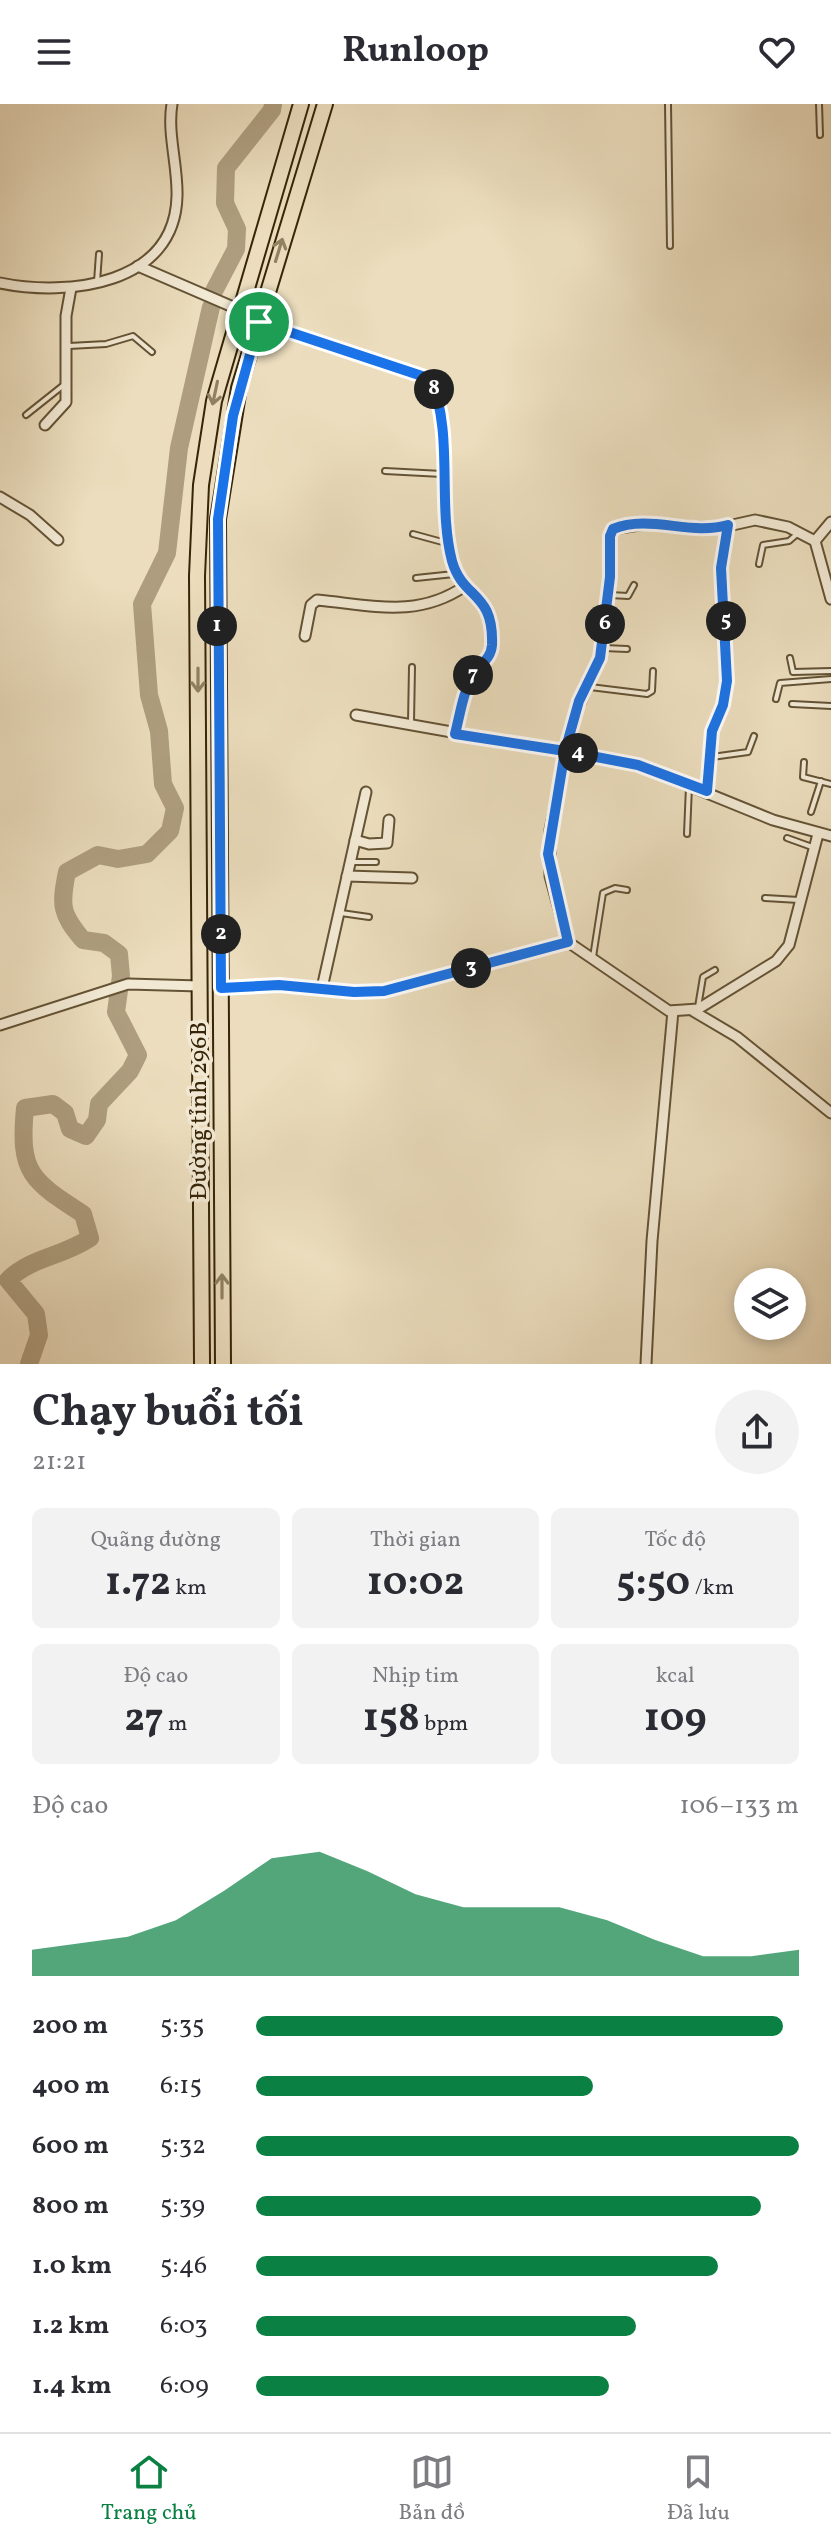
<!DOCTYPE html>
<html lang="vi">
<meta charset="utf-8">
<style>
:root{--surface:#fff;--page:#f2f2f3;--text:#2b2b33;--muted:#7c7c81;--line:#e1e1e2;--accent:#0b8043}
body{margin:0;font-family:Vollkorn,serif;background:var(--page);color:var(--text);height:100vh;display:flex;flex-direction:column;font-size:30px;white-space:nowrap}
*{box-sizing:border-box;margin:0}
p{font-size:26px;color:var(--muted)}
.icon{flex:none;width:44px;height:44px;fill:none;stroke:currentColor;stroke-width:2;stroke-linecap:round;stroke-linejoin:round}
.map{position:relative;height:1260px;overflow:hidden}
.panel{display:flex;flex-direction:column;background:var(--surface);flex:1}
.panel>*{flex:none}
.tools{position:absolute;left:734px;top:1164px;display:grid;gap:16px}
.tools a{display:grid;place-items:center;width:72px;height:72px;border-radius:50%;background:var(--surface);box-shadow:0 4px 12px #0003;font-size:40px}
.pin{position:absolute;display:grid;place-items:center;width:68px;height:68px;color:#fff;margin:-34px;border:4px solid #fff;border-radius:50%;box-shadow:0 2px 8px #0007}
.km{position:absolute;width:40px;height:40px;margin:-20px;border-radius:50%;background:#222;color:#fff;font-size:22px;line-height:40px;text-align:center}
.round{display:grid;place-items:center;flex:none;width:84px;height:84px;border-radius:42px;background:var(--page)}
.headline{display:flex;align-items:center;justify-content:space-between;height:136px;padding:0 32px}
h1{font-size:44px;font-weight:700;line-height:60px}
.metrics{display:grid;grid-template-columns:repeat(3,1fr);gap:12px;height:136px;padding:8px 32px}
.metrics div{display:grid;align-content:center;border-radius:12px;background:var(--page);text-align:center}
.metrics b{font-size:40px;font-weight:700}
.metrics small{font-size:22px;font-weight:400}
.metrics p{font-size:22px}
.chart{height:224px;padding:16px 32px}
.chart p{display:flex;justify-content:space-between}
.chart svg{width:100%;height:144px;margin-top:8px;fill:var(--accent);opacity:.7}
ul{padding:0 32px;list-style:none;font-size:26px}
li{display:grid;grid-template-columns:128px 96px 1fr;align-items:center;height:60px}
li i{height:20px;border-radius:10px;background:var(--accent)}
header{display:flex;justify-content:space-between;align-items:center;height:104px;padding:0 32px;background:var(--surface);font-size:36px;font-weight:700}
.dock{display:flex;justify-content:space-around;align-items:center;height:112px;border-top:2px solid var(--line);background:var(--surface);font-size:22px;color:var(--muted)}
.dock a{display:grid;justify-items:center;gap:4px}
.dock .on{color:var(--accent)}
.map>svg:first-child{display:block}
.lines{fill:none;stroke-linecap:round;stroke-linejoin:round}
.river{stroke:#ae9e7f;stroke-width:18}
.service-casing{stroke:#645335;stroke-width:8}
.minor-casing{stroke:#645335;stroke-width:13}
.primary-casing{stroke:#372508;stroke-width:18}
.service{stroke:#f2e9d4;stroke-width:4}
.minor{stroke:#f2e9d4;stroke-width:9}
.primary{stroke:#ebddbd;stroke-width:14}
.oneway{stroke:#918162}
.route-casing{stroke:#fff;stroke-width:16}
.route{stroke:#1a73e8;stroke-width:10}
.labels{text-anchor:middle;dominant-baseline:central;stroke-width:7;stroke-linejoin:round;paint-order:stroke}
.street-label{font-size:24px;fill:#372508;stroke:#f2e9d4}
</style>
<header><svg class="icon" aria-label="menu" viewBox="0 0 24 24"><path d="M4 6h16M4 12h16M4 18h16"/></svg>Runloop<svg class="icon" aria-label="heart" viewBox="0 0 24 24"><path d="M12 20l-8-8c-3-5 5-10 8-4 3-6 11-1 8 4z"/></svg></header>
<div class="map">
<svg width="831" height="1260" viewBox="0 0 831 1260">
<rect width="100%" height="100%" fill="#ebddbd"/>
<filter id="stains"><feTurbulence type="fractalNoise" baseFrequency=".0025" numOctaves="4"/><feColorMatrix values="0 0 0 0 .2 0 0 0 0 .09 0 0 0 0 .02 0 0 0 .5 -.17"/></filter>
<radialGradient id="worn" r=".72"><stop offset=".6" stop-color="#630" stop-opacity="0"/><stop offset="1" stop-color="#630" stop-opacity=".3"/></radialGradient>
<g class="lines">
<g class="river">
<polyline points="214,187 236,145 237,125 225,99 226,64 272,6 273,0"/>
<path d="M29,1260L39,1231L36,1210L8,1176C31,1153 62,1153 90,1134L83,1110C30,1076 19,1068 25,1004L53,1000L65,1009L70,1025L86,1032L97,1016L99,1000L130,967L138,951L116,908L121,872L119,850L104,839L83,836C61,810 60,802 67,768L98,751L118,755L147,750L170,727L175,704L163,680L159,627L149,591L142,500L167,449L179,344L211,203"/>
</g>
<g class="service-casing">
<g id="service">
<polyline points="668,0 670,142"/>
<polyline points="819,0 820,31"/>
<polyline points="97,178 99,150"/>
<polyline points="69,242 106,240 133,232 152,248"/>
<polyline points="26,311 65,280"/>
<polyline points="385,367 442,370"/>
<polyline points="413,430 446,439"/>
<polyline points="759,460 763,441 789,437 797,430"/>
<polyline points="416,474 454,470"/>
<polyline points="610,491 628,492 634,481"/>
<polyline points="604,544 627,545"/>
<polyline points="790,554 793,568 831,567"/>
<polyline points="590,583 647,590 652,587 653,567"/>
<polyline points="776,595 780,579 831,575"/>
<polyline points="792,600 831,602"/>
<polyline points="411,618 412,563"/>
<polyline points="712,653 748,648 754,632"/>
<polyline points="804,658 803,673 831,680"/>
<polyline points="811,708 821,677"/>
<polyline points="687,730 689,682"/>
<polyline points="787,734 812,743"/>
<polyline points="352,758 376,758"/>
<polyline points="765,794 799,796"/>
<polyline points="341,809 369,813"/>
<polyline points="593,853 603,789 615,784 627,786"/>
<polyline points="698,903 703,873 715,866"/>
</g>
</g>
<g class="minor-casing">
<g id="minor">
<polyline points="138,162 240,206"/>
<path d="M0,179C68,193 175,181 177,92C178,62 167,29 172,0"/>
<path d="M259,218L431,275C454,331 436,399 452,457C463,496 493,487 492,542C491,556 479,560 473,571C463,588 460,611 455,630"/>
<polyline points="45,321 66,298 66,212 71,184"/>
<polyline points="0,393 30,411 58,436"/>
<polyline points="831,418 815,437 831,495"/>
<path d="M305,532L311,501L317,496C371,501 417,515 465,482"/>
<polyline points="356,611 638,661 773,716 831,732"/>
<polyline points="707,687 712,627 723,601 727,577 721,464 728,421"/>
<polyline points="366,688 322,884 354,888 384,887 568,838 669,907 698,905 776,857 789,841 818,730"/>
<polyline points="355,736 369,740 387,739 389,716"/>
<polyline points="347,772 412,774"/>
<polyline points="568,838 550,772 550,726 574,612 600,554 610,473 610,432 613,425 646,420 719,424 755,416 788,423 815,437"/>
<polyline points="221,884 279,881 322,884"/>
<polyline points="693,907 737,933 831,1009"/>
<polyline points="0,921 128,880 200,882"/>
<polyline points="646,1260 652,1137 673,907"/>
</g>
</g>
<g class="primary-casing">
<g id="primary">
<polyline points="202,1260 197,472 201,381 214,297 301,0"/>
<polyline points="223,1260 218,415 239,284 325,0"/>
</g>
</g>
<use href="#service" class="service"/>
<use href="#minor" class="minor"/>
<use href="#primary" class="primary"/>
</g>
<defs><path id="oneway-shaft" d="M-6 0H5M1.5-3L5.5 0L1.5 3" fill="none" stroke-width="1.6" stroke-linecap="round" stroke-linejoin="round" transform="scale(2)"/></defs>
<g class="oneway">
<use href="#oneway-shaft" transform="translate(279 146) rotate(-73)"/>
<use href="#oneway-shaft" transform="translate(215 289) rotate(102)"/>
<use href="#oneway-shaft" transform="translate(198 576) rotate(90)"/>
<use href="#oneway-shaft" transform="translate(222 1182) rotate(-90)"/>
</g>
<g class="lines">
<g class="route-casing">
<path id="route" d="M259,218L233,312L218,415L221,884L279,881L354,888L384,887L568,838L548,750L565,647L638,661L707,687L712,627L723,601L727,577L721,464L728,421C690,432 650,410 613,425L610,432V473L600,554L579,597L565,647L455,630C460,611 463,588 473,571C479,560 491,556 492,541C494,487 463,496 452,457C437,399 454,331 431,275L259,218"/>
</g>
<use href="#route" class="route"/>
</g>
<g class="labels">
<g class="street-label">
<text transform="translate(200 1007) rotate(-90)">Đường tỉnh 296B</text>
</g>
</g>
<rect width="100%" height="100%" filter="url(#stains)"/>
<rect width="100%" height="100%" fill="url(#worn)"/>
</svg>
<div class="tools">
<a><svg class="icon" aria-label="layers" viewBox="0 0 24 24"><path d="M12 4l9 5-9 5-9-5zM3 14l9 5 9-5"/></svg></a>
</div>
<div class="pin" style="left:259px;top:218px;background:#1e9e55"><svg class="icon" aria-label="arrive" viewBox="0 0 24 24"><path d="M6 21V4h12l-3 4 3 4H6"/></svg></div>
<b class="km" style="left:217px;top:522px">1</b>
<b class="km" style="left:221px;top:830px">2</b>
<b class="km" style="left:471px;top:864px">3</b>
<b class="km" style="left:578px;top:649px">4</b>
<b class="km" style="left:726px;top:517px">5</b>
<b class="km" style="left:605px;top:520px">6</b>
<b class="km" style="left:473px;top:571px">7</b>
<b class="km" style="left:434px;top:285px">8</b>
</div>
<section class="panel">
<div class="headline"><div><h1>Chạy buổi tối</h1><p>21:21</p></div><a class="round"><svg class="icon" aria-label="share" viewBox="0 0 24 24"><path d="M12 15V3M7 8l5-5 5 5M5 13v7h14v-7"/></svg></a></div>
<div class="metrics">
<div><p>Quãng đường</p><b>1.72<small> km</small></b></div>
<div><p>Thời gian</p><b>10:02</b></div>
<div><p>Tốc độ</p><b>5:50<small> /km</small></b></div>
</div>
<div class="metrics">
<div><p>Độ cao</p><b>27<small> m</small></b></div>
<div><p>Nhịp tim</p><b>158<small> bpm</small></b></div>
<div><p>kcal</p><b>109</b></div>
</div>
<div class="chart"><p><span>Độ cao</span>106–133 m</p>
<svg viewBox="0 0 160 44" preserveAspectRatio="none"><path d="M0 44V36L10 34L20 32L30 27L40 18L50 8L60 6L70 12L80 19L90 23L100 23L110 23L120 27L130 33L140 38L150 38L160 36V44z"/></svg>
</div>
<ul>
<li><b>200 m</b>5:35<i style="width:97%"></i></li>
<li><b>400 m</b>6:15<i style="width:62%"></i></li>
<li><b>600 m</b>5:32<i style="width:100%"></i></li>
<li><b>800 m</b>5:39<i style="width:93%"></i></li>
<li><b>1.0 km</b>5:46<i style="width:85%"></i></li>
<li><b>1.2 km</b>6:03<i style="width:70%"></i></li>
<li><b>1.4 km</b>6:09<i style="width:65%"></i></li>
</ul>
</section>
<nav class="dock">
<a class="on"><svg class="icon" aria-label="home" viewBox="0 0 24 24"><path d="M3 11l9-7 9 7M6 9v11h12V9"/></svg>Trang chủ</a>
<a><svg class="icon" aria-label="map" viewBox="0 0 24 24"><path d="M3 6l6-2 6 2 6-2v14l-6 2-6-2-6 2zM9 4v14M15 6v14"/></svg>Bản đồ</a>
<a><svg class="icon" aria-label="saved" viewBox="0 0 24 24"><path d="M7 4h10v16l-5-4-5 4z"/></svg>Đã lưu</a>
</nav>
